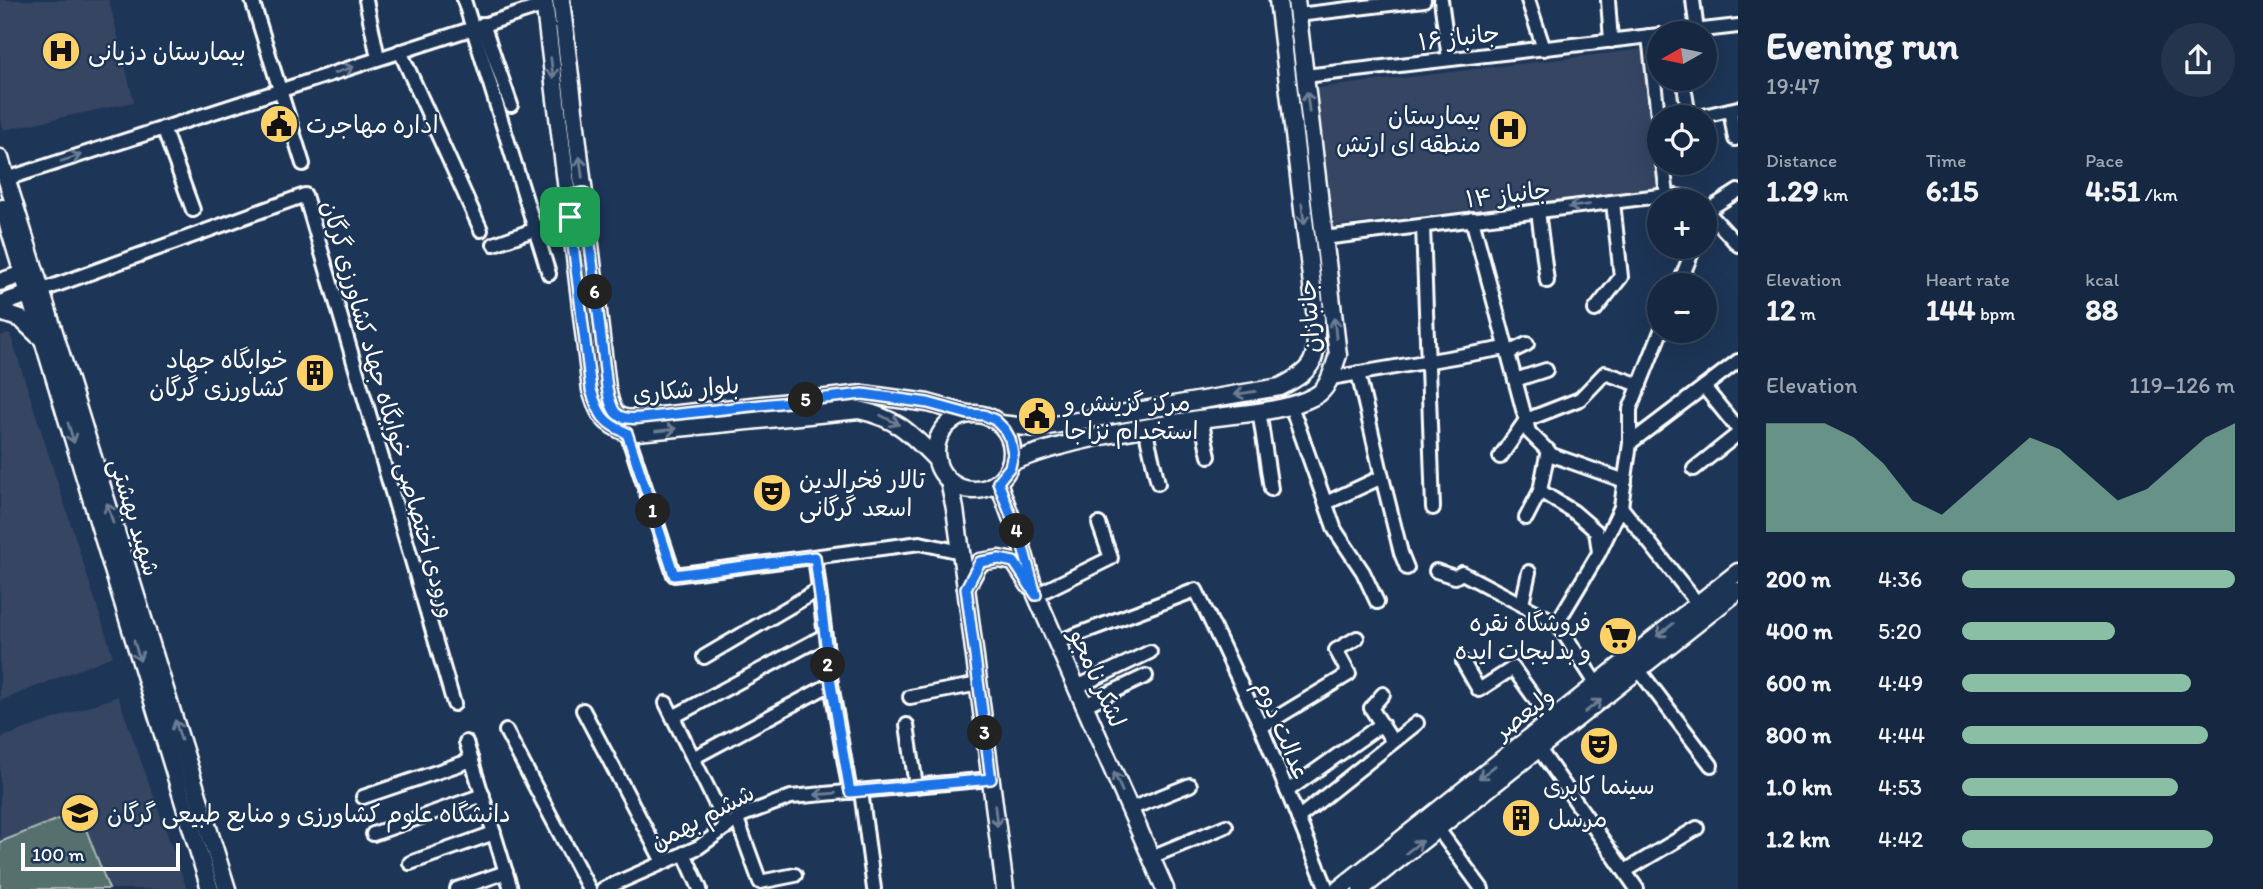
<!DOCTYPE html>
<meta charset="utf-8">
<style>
:root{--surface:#162841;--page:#23344c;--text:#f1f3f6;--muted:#9ea6b1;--line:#35445a;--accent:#8abfa5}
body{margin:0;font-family:Itim,"Playpen Sans Arabic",sans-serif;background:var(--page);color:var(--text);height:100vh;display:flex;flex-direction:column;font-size:26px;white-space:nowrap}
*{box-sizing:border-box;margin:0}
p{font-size:23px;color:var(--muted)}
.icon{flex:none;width:38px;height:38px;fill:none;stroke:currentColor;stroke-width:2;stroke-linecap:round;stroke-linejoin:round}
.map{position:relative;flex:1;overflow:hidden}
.drawer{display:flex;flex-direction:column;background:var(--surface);width:525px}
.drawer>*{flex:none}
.needle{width:46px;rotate:261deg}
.fabs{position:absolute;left:1647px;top:21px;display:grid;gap:14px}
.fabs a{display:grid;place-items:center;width:70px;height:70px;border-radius:50%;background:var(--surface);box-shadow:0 7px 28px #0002,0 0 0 2px var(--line);font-size:35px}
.scale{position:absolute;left:21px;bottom:18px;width:159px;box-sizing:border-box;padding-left:7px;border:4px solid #fff;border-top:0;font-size:19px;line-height:24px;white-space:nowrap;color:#fff;-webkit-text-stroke:5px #1d3557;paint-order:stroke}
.pin{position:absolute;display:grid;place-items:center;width:60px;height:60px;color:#fff;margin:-30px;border-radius:14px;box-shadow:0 4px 10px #0006}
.km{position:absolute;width:35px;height:35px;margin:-18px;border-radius:50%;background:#222;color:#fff;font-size:19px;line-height:35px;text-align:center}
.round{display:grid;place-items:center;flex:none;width:74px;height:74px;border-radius:37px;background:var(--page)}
.overview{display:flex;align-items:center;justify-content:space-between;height:119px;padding:0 28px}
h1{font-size:38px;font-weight:700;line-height:52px}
.figures{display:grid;grid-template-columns:repeat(3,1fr);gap:10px;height:119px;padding:7px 28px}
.figures div{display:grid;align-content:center}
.figures b{font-size:30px;font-weight:700}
.figures small{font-size:19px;font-weight:400}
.figures p{font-size:19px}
.chart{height:196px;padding:14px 28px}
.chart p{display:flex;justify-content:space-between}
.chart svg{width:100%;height:126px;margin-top:7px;fill:var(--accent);opacity:.7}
ul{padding:0 28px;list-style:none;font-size:23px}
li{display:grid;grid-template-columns:112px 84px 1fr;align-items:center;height:52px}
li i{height:18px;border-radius:9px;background:var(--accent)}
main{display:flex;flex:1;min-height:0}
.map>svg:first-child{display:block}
.built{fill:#344462}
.green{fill:#56706d;stroke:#aab8b6;stroke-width:2}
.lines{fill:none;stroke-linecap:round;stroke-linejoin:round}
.minor-casing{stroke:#fff;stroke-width:18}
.major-casing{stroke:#fff;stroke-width:21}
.minor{stroke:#1d3557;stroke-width:12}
.major{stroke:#1d3557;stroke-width:16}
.oneway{stroke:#6c7c92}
.route-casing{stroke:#fff;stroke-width:14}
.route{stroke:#1a73e8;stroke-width:9}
.labels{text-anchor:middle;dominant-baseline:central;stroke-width:5;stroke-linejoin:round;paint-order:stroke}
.street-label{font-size:24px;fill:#fff;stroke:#1d3557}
.poi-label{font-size:24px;fill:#fff;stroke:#1d3557;text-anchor:start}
</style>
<main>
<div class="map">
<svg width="1738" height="889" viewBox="0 0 1738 889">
<rect width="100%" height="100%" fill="#1d3557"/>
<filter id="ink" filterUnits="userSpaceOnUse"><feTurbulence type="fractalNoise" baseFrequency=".0143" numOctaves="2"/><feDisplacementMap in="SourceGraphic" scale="14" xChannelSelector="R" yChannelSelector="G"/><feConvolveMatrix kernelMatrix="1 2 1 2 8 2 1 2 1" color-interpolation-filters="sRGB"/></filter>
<g filter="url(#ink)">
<g class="built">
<polygon points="0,0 109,0 134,102 4,130 0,118"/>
<polygon points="1644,49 1661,187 1334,226 1317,88"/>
<polygon points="10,333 113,656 0,701 0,336"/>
<polygon points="118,696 187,889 0,889 0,738"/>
</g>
<polygon class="green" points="79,811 109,889 0,889 0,842"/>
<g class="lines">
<g class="minor-casing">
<g id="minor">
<polyline points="252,0 303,164"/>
<polyline points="366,0 378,58"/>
<polyline points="464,0 549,274"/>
<polyline points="1441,0 1449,59"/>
<polyline points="1528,0 1544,49"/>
<polyline points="1608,0 1611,41"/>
<polyline points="1693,0 1697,31"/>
<polyline points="1298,15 1424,0"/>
<polyline points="483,24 511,105"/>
<polyline points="1677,33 1738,26"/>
<polyline points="1649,36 1659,125"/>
<polyline points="400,51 481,230"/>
<polyline points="1305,76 1659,35"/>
<polyline points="1685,92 1689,117"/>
<polyline points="1730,110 1735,139"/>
<polyline points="1699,117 1738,108"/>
<polyline points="163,128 193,210"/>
<polyline points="1663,163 1667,195"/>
<polyline points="6,179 545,5"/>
<polyline points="1704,208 1738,245"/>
<polyline points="1708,210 1738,191"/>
<polyline points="1538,211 1547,281"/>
<polyline points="1472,219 1529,432 1552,455 1625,481"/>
<polyline points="1423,226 1433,508"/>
<polyline points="1324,238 1667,195 1690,198 1695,201"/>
<polyline points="494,244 570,217"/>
<polyline points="1679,285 1694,247"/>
<polyline points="40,291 305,195 454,704"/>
<polyline points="1595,310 1621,277 1613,202"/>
<polyline points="1508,353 1527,344"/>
<polyline points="1358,373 1382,477 1401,553 1407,568"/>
<polyline points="1331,378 1506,348"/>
<polyline points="1515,380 1546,370"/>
<polyline points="1704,387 1738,429"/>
<polyline points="1291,406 1335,530 1363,572 1377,602"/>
<polyline points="1259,410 1271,489"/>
<polyline points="1201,419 1209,456"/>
<polyline points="1145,428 1158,483"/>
<polyline points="627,433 674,575 920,543 961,552"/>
<polyline points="1630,443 1738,361"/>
<polyline points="1500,457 1526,420 1580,399 1605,373 1640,385"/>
<polyline points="1694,469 1738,434"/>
<polyline points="1540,491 1574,512 1596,531 1599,552"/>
<polyline points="1326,503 1382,477"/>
<polyline points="1621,507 1698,604"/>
<polyline points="1526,518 1540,491 1548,450"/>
<polyline points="815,557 831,684 850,792"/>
<polyline points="1436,571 1455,577 1462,573 1557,623 1597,685"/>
<polyline points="1036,595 1111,558 1099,524"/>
<polyline points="1522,604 1529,572"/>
<polyline points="1557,623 1599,553 1621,507 1630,443 1630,409 1661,331"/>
<polyline points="1057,642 1196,590 1261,727 1327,889"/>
<polyline points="704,657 818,590"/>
<polyline points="1463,662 1479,690 1513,668 1551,721"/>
<polyline points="1639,670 1711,765"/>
<polyline points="1077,687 1150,652"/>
<polyline points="1383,694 1371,708 1393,742"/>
<polyline points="910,697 979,684"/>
<polyline points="666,703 727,827"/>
<polyline points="1085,705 1146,676"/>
<polyline points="583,710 663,862"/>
<polyline points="673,717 824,636"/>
<polyline points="907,725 916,786"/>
<polyline points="1261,727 1349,674 1336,650 1357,638"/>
<polyline points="506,731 589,889"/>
<polyline points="466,742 511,889"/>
<polyline points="1539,749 1637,889"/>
<polyline points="693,758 831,684"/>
<polyline points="861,791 874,889"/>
<polyline points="1287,791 1382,724"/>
<polyline points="363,797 472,760"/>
<polyline points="1130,809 1190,785"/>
<polyline points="1298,818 1417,723"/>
<polyline points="737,819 760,882 795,875"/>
<polyline points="1438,829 1482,889"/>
<polyline points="373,834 483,795"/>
<polyline points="684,853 700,889"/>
<polyline points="1151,857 1226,826"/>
<polyline points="410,863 494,833"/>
<polyline points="1625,871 1697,828"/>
<polyline points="457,889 506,872"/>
<polyline points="603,889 699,847 743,815 791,797 991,779"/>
</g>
</g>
<g class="major-casing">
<g id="major">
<path d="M544,0L591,390C599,415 603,423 627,433L859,410C898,419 909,432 937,460"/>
<path d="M561,0L607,388C612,412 614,421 641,418L863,394L928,403L968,414"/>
<polyline points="0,158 227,889"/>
<polyline points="3,208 210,889"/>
<polyline points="0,282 31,271"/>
<polyline points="0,304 37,291"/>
<polyline points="0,312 21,319 39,336"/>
<circle cx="974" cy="452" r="38"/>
<path d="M1000,424L1036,428L1280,387C1318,368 1316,359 1316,319L1278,0"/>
<path d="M1011,462C1071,439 1136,429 1199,419C1235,414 1283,413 1315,396C1329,389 1333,369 1338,355L1296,0"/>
<polyline points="949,481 955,509 966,588 1005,889"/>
<polyline points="998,482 1022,547 1036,595 1165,889"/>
<polyline points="966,588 980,562 999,559 1014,562 1029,585"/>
<polyline points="1339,889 1738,572"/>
<polyline points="1361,889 1738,591"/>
</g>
</g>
<use href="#minor" class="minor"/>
<use href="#major" class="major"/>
</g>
<defs><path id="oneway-shaft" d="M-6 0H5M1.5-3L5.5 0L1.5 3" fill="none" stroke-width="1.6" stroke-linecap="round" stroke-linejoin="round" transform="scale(1.75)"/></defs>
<g class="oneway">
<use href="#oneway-shaft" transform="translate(552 68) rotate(83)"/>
<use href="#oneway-shaft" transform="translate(344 70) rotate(-18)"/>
<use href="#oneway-shaft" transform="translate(1308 102) rotate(-97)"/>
<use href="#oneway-shaft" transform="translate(71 158) rotate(-18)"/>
<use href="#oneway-shaft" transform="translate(581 167) rotate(-97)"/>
<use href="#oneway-shaft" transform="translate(1579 206) rotate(173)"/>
<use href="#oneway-shaft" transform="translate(1303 214) rotate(83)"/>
<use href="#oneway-shaft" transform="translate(1335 328) rotate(-96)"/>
<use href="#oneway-shaft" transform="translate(1245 393) rotate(171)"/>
<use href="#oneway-shaft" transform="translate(890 420) rotate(27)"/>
<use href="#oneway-shaft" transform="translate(666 430) rotate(-6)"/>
<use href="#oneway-shaft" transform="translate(71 433) rotate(73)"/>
<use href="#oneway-shaft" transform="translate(110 513) rotate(-107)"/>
<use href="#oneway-shaft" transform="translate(1665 630) rotate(142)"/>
<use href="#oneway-shaft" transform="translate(137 651) rotate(73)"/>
<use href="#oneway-shaft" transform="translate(1593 706) rotate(-38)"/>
<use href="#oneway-shaft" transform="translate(178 730) rotate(-107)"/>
<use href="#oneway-shaft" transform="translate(1487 772) rotate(142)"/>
<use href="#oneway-shaft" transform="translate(1118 782) rotate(-114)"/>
<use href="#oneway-shaft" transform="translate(825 794) rotate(175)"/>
<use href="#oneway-shaft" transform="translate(996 816) rotate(83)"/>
<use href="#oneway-shaft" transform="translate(1414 847) rotate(-38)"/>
</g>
</g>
<g class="lines" filter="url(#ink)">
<g class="route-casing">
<path id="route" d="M584,193L607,388C612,412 614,421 641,418L863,394L928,403L968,414L984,415L995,420L1005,430L1010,439L1013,454L1010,467L998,482L1023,547L1036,595L1014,562L999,559L980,562L966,588L991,779L850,792L831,684L815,557L674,575L627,433C603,423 599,415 591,390L567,196Z"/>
</g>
<use href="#route" class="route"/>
</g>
<defs>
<g id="hospital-disc" transform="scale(2.0125)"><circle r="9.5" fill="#ffd166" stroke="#1d3557"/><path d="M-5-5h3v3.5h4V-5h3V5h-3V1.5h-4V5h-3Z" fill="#111"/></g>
<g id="civic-disc" transform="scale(2.0125)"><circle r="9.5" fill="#ffd166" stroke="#1d3557"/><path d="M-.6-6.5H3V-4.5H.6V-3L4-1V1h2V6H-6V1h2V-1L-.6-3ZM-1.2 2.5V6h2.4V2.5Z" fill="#111"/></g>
<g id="building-disc" transform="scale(2.0125)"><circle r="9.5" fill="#ffd166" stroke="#1d3557"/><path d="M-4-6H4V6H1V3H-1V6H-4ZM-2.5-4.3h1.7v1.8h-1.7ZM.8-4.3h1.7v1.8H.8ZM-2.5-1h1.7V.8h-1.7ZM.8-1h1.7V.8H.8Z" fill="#111"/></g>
<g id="theatre-disc" transform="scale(2.0125)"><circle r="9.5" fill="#ffd166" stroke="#1d3557"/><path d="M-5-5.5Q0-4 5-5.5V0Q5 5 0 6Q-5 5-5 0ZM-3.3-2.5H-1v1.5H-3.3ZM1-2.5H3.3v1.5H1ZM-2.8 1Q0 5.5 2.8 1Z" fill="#111"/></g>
<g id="supermarket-disc" transform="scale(2.0125)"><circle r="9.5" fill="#ffd166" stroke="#1d3557"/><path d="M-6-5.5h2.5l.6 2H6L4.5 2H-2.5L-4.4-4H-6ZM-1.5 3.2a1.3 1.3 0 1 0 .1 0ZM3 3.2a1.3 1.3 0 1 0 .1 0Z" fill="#111"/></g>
<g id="university-disc" transform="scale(2.0125)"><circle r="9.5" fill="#ffd166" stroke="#1d3557"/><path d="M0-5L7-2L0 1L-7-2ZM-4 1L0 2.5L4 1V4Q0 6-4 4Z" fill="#111"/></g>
</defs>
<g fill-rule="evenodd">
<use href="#hospital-disc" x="61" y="51"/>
<use href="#civic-disc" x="279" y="124"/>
<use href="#hospital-disc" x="1508" y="129"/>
<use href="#building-disc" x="315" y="373"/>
<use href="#civic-disc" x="1037" y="416"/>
<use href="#theatre-disc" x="772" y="493"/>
<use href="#supermarket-disc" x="1618" y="636"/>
<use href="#theatre-disc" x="1599" y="746"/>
<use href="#university-disc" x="80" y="813"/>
<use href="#building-disc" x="1521" y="818"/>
</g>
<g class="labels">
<g class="street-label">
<text transform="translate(1459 37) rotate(-7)">جانباز ۱۶</text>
<text transform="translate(1508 194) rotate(-7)">جانباز ۱۴</text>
<text transform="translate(1309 316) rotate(-94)">جانبازان</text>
<text transform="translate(686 389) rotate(-5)">بلوار شکاری</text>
<text transform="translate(389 409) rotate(74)">ورودی اختصاصی خوابگاه جهاد کشاورزی گرگان</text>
<text transform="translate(135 517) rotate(73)">شهید بهشتی</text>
<text transform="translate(1098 678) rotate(66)">لشکر نامجو</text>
<text transform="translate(1524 713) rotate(-38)">ولیعصر</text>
<text transform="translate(1283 730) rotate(67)">عدالت دوم</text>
<text transform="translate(702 817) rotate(-28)">ششم بهمن</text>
</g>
<g class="poi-label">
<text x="88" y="51">بیمارستان دزیانی</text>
<text x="1481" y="115" text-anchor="end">بیمارستان<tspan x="1481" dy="28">منطقه ای ارتش</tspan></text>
<text x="306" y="124">اداره مهاجرت</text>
<text x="288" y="359" text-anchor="end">خوابگاه جهاد<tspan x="288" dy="28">کشاورزی گرگان</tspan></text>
<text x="1064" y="402">مرکز گزینش و<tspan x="1064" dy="28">استخدام نزاجا</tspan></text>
<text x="799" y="479">تالار فخرالدین<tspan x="799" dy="28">اسعد گرگانی</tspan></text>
<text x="1591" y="622" text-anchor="end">فروشگاه نقره<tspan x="1591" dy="28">و بدلیجات ایده</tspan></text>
<text x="1599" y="785" text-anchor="middle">سینما کاپری</text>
<text x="107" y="813">دانشگاه علوم کشاورزی و منابع طبیعی گرگان</text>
<text x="1548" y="818">مرسل</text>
</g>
</g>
</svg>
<div class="fabs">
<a><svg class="needle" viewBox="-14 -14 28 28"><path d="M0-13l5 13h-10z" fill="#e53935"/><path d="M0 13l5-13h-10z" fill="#9ea6b1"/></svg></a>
<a><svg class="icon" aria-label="locate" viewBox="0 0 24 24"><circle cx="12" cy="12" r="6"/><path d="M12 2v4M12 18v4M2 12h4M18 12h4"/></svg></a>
<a>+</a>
<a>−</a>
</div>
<div class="scale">100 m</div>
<div class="pin" style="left:570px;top:217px;background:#1e9e55"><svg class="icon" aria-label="arrive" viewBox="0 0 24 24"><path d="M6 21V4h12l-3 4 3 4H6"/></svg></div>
<b class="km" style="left:653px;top:511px">1</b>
<b class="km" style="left:828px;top:665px">2</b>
<b class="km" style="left:985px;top:733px">3</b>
<b class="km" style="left:1017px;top:531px">4</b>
<b class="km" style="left:806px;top:400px">5</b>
<b class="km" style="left:595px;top:292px">6</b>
</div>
<section class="drawer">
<div class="overview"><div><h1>Evening run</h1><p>19:47</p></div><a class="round"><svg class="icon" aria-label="share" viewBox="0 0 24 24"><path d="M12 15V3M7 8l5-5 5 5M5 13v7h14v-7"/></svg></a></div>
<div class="figures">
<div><p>Distance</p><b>1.29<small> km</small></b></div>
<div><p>Time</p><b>6:15</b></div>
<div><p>Pace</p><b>4:51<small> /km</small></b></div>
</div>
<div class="figures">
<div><p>Elevation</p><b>12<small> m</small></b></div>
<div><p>Heart rate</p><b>144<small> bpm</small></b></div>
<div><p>kcal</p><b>88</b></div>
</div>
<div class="chart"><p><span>Elevation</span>119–126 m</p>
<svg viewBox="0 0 160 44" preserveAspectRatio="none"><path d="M0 44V6L10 6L20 6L30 11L40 20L50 33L60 38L70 29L80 20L90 11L100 15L110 24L120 33L130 29L140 20L150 11L160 6V44z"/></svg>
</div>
<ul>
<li><b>200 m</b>4:36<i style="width:100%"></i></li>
<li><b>400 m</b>5:20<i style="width:56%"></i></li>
<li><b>600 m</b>4:49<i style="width:84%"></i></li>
<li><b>800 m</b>4:44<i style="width:90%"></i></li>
<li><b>1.0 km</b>4:53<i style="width:79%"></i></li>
<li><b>1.2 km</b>4:42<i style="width:92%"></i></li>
</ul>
</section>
</main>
